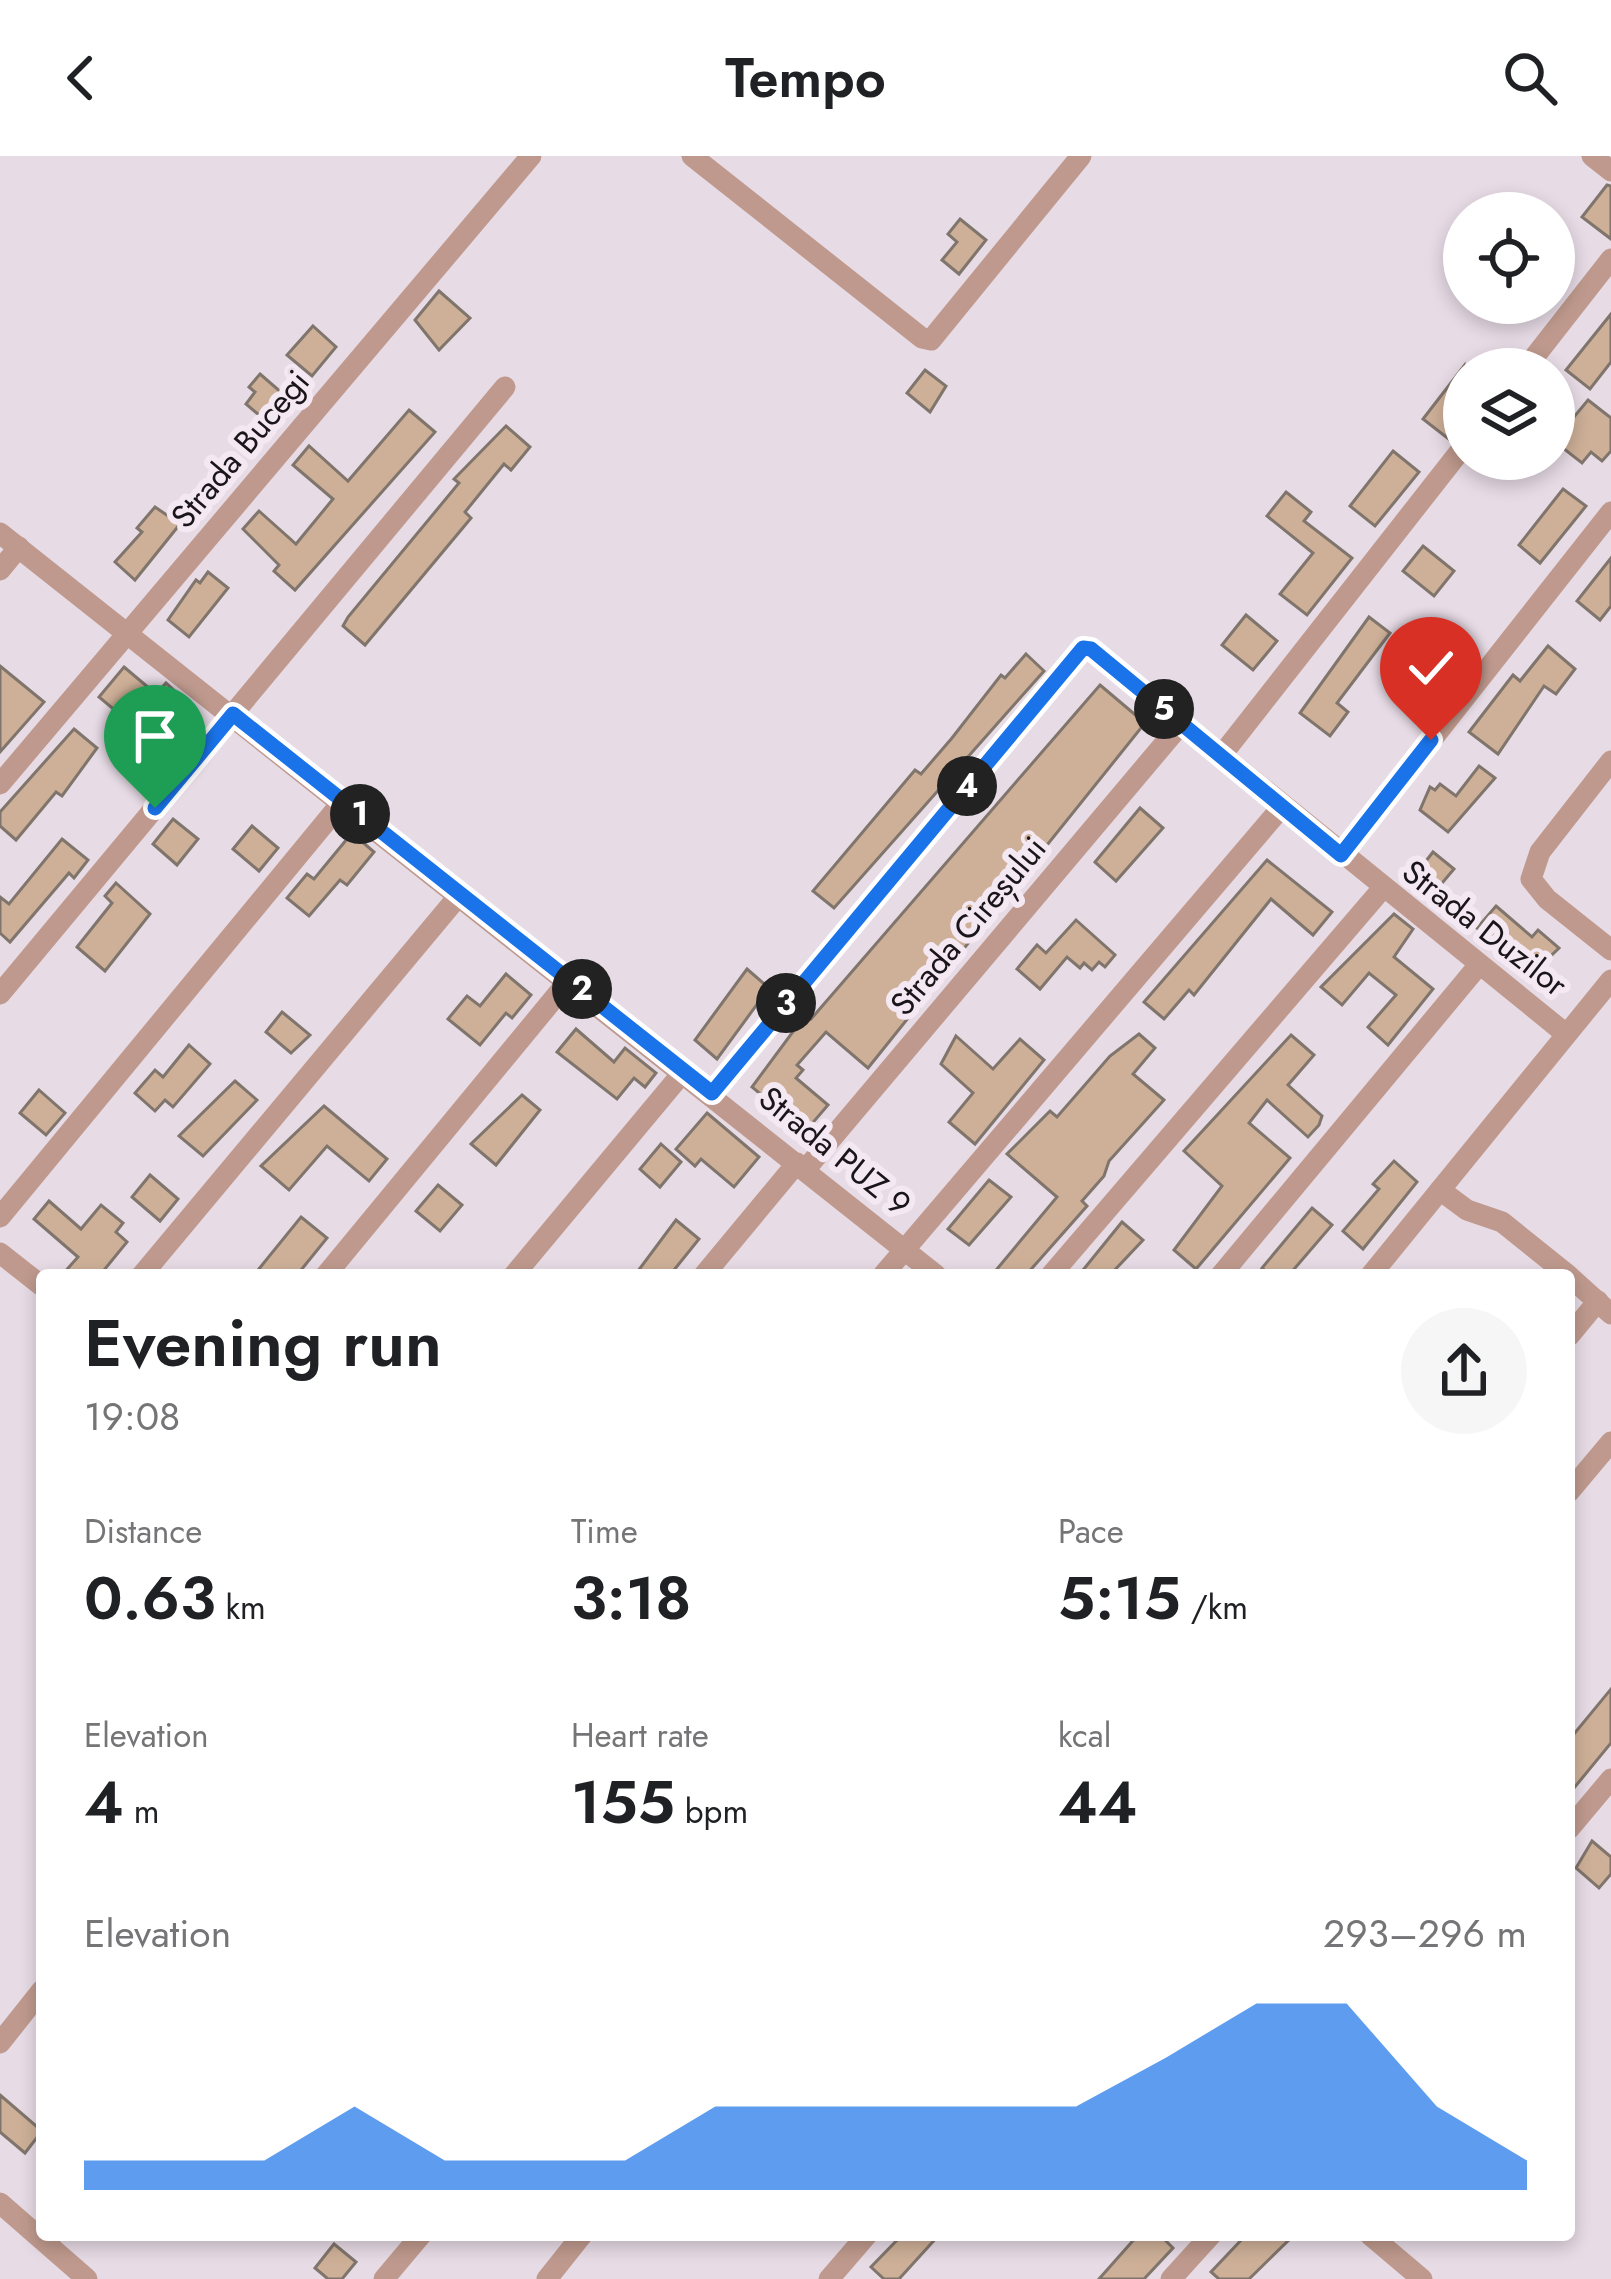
<!DOCTYPE html>
<meta charset="utf-8">
<style>
:root{--surface:#fff;--page:#f6f6f6;--text:#202124;--muted:#757577;--accent:#1a73e8}
body{margin:0;font-family:Jost,sans-serif;background:var(--page);color:var(--text);height:100vh;display:flex;flex-direction:column;font-size:45px;white-space:nowrap}
*{box-sizing:border-box;margin:0}
p{font-size:39px;color:var(--muted)}
.icon{flex:none;width:66px;height:66px;fill:none;stroke:currentColor;stroke-width:2;stroke-linecap:round;stroke-linejoin:round}
.map{position:relative;flex:1;overflow:hidden}
.side{position:absolute;left:36px;top:1113px;width:1539px;height:972px;display:flex;flex-direction:column;background:var(--surface);border-radius:12px;box-shadow:0 6px 18px #0003}
.side>*{flex:none}
.fabs{position:absolute;left:1443px;top:36px;display:grid;gap:24px}
.fabs a{display:grid;place-items:center;width:132px;height:132px;border-radius:50%;background:var(--surface);box-shadow:0 6px 18px #0003;font-size:60px}
.pin{position:absolute;display:grid;place-items:center;width:102px;height:102px;color:#fff;margin:-123px -51px;border-radius:50% 50% 50% 0;rotate:-45deg;box-shadow:0 0 12px #0007}
.pin .icon{rotate:45deg}
.km{position:absolute;width:60px;height:60px;margin:-30px;border-radius:50%;background:#222;color:#fff;font-size:33px;line-height:60px;text-align:center}
.round{display:grid;place-items:center;flex:none;width:126px;height:126px;border-radius:63px;background:var(--page)}
.summary{display:flex;align-items:center;justify-content:space-between;height:204px;padding:0 48px}
h1{font-size:66px;font-weight:600;line-height:90px}
.metrics{display:grid;grid-template-columns:repeat(3,1fr);gap:18px;height:204px;padding:12px 48px}
.metrics div{display:grid;align-content:center}
.metrics b{font-size:60px;font-weight:600}
.metrics small{font-size:33px;font-weight:400}
.metrics p{font-size:33px}
.chart{height:336px;padding:24px 48px}
.chart p{display:flex;justify-content:space-between}
.chart svg{width:100%;height:216px;margin-top:12px;fill:var(--accent);opacity:.7}
header{display:flex;justify-content:space-between;align-items:center;height:156px;padding:0 48px;background:var(--surface);font-size:54px;font-weight:600}
.map>svg:first-child{display:block}
.building{fill:#ceb098;stroke:#80756c;stroke-width:3}
.lines{fill:none;stroke-linecap:round;stroke-linejoin:round}
.minor{stroke:#bf998d;stroke-width:21}
.route-casing{stroke:#fff;stroke-width:24}
.route{stroke:#1a73e8;stroke-width:15}
.labels{text-anchor:middle;dominant-baseline:central;stroke-width:12;stroke-linejoin:round;paint-order:stroke}
.street-label{font-size:33px;fill:#191518;stroke:#f4e8f3}
</style>
<header><svg class="icon" aria-label="back" viewBox="0 0 24 24"><path d="M15 5l-7 7 7 7"/></svg>Tempo<svg class="icon" aria-label="search" viewBox="0 0 24 24"><circle cx="10" cy="10" r="6"/><path d="M15 15l6 6"/></svg></header>
<div class="map">
<svg width="1611" height="2123" viewBox="0 0 1611 2123">
<rect width="100%" height="100%" fill="#e7dbe5"/>
<g class="building">
<polygon points="1607,29 1611,30 1611,83 1582,61"/>
<polygon points="960,63 986,84 959,118 942,104 957,86 948,78"/>
<polygon points="439,135 470,162 439,194 415,164"/>
<polygon points="1611,158 1611,206 1590,233 1566,214"/>
<polygon points="313,170 336,191 312,220 287,199"/>
<polygon points="1464,210 1464,271 1450,284 1423,263"/>
<polygon points="925,214 946,230 930,256 907,237"/>
<polygon points="260,218 289,243 272,270 246,248 255,236 249,231"/>
<polygon points="1588,244 1611,262 1611,295 1602,305 1591,296 1582,307 1554,285"/>
<polygon points="409,254 435,276 295,434 274,415 279,409 243,373 259,355 296,388 333,343 293,309 309,290 348,325"/>
<polygon points="506,270 530,291 511,314 504,308 465,356 471,362 365,489 343,470 348,461 459,327 454,323"/>
<polygon points="1393,295 1419,316 1375,370 1350,350"/>
<polygon points="1563,333 1586,350 1540,407 1519,389"/>
<polygon points="1286,336 1311,356 1304,365 1352,402 1307,459 1280,438 1313,397 1267,360"/>
<polygon points="155,351 180,368 135,424 115,406 142,376 137,372"/>
<polygon points="1423,390 1454,415 1434,440 1403,415"/>
<polygon points="1611,402 1611,450 1600,464 1577,445"/>
<polygon points="208,416 228,432 189,481 168,464 196,424 200,427"/>
<polygon points="1246,459 1277,485 1253,514 1222,489"/>
<polygon points="1369,461 1390,477 1337,547 1348,556 1330,580 1300,557"/>
<polygon points="1548,490 1575,513 1556,538 1544,530 1498,598 1469,576 1513,519 1520,525"/>
<polygon points="1026,498 1044,515 834,752 813,735 915,614 921,618 952,582 1001,519 1005,522"/>
<polygon points="0,510 44,546 0,596"/>
<polygon points="124,511 156,538 166,527 197,556 174,582 135,547 123,561 99,541"/>
<polygon points="1100,529 1145,567 868,912 826,876 797,909 803,914 796,922 828,949 810,970 779,943 774,949 752,931 792,877 807,860 811,863"/>
<polygon points="74,573 97,592 62,640 56,636 16,684 0,670 0,656"/>
<polygon points="1479,610 1495,622 1448,676 1420,654 1430,631 1435,634 1440,628 1456,640"/>
<polygon points="1140,652 1163,672 1116,725 1095,706"/>
<polygon points="173,663 198,683 177,709 153,688"/>
<polygon points="252,670 278,692 259,715 233,693"/>
<polygon points="352,677 374,696 347,729 340,724 309,760 287,742 307,718 314,723"/>
<polygon points="62,683 88,704 74,722 69,717 10,786 0,777 0,741 9,748"/>
<polygon points="1433,696 1454,713 1432,739 1412,723"/>
<polygon points="1267,704 1332,756 1313,779 1271,743 1194,839 1189,834 1164,863 1144,846"/>
<polygon points="116,727 150,758 105,815 77,791 112,747 105,740"/>
<polygon points="1496,750 1532,781 1538,774 1559,792 1530,820 1477,772"/>
<polygon points="1394,758 1413,773 1394,801 1433,833 1388,889 1368,871 1396,839 1369,817 1342,849 1321,831"/>
<polygon points="1076,764 1115,799 1105,811 1099,806 1092,814 1084,807 1080,812 1067,801 1040,833 1017,813 1037,789 1046,797"/>
<polygon points="747,813 769,832 717,903 695,884"/>
<polygon points="506,818 531,839 512,862 506,857 480,889 448,863 467,840 480,850"/>
<polygon points="282,856 310,879 291,897 266,876"/>
<polygon points="576,873 614,906 625,892 656,917 645,931 634,922 617,943 557,896"/>
<polygon points="1139,878 1155,892 1133,918 1164,944 1109,1005 1104,1020 1082,1045 1087,1050 1026,1119 992,1119 1057,1041 1007,998 1050,955 1057,961 1110,900"/>
<polygon points="1291,879 1314,899 1288,929 1322,960 1319,969 1308,981 1267,944 1249,967 1290,1002 1196,1113 1174,1094 1222,1030 1184,995"/>
<polygon points="956,880 993,913 1020,883 1044,904 975,988 949,966 973,937 941,908"/>
<polygon points="189,889 210,908 173,951 165,944 155,955 135,937 155,914 163,921"/>
<polygon points="235,925 257,944 203,1000 179,980"/>
<polygon points="39,934 65,957 46,979 20,957"/>
<polygon points="522,939 540,954 496,1009 471,988"/>
<polygon points="324,950 387,1003 369,1025 327,990 289,1034 261,1010"/>
<polygon points="707,957 759,1001 734,1031 701,1003 695,1010 676,993"/>
<polygon points="661,988 681,1006 660,1031 640,1013"/>
<polygon points="1394,1005 1417,1026 1363,1093 1343,1075 1379,1033 1373,1028"/>
<polygon points="150,1019 178,1043 160,1065 132,1041"/>
<polygon points="989,1024 1011,1041 969,1089 948,1073"/>
<polygon points="438,1029 462,1049 440,1075 416,1055"/>
<polygon points="49,1045 81,1073 101,1049 123,1067 116,1076 127,1086 100,1119 62,1119 78,1101 34,1063"/>
<polygon points="1312,1052 1332,1069 1289,1119 1270,1119 1262,1112"/>
<polygon points="301,1061 327,1082 297,1119 254,1119"/>
<polygon points="676,1064 699,1083 670,1119 635,1119"/>
<polygon points="1122,1066 1143,1084 1110,1119 1079,1119"/>
<polygon points="1611,1533 1611,1587 1569,1638 1569,1584"/>
<polygon points="1592,1685 1611,1701 1611,1718 1599,1732 1576,1712"/>
<polygon points="0,1939 42,1975 25,1997 0,1976"/>
<polygon points="902,2079 939,2079 899,2123 884,2123 871,2111"/>
<polygon points="1138,2079 1160,2079 1173,2092 1144,2123 1099,2123"/>
<polygon points="1246,2079 1294,2079 1249,2123 1219,2123 1211,2116"/>
<polygon points="334,2088 356,2106 342,2123 328,2123 315,2112"/>
</g>
<g class="lines">
<g class="minor">
<polyline points="692,0 922,182 931,184 1081,0"/>
<polyline points="1592,0 1611,15"/>
<polyline points="1525,213 1611,103"/>
<polyline points="0,377 936,1119"/>
<polyline points="0,414 19,391"/>
<polyline points="1221,600 1464,290"/>
<polyline points="1611,605 1540,696 1531,723 1547,743 1611,794"/>
<polyline points="0,628 531,0"/>
<polyline points="1341,699 1611,356"/>
<polyline points="0,838 505,231"/>
<polyline points="712,937 1083,492 1091,493 1566,878"/>
<polyline points="805,1014 1181,568"/>
<polyline points="1440,1034 1467,1054 1502,1066 1568,1119"/>
<polyline points="0,1061 343,645"/>
<polyline points="0,1097 42,1130"/>
<polyline points="142,1119 461,737"/>
<polyline points="326,1119 570,823"/>
<polyline points="514,1119 684,915"/>
<polyline points="704,1119 797,1007"/>
<polyline points="883,1119 1281,652"/>
<polyline points="1051,1119 1382,733"/>
<polyline points="1221,1119 1478,810"/>
<polyline points="1371,1119 1611,824"/>
<polyline points="1569,1120 1611,1158"/>
<polyline points="1569,1180 1598,1145"/>
<polyline points="1569,1336 1611,1286"/>
<polyline points="1569,1673 1611,1623"/>
<polyline points="0,1887 42,1834"/>
<polyline points="0,2047 87,2123"/>
<polyline points="1370,2079 1422,2123"/>
<polyline points="384,2123 421,2079"/>
<polyline points="547,2123 582,2079"/>
<polyline points="829,2123 867,2079"/>
<polyline points="1171,2123 1211,2079"/>
</g>
</g>
<g class="lines">
<g class="route-casing">
<polyline id="route" points="155,652 233,558 712,937 1083,492 1091,493 1341,699 1431,584"/>
</g>
<use href="#route" class="route"/>
</g>
<g class="labels">
<g class="street-label">
<text transform="translate(240 293) rotate(-50)">Strada Bucegi</text>
<text transform="translate(968 770) rotate(-50)">Strada Cireșului</text>
<text transform="translate(1485 772) rotate(38)">Strada Duzilor</text>
<text transform="translate(835 995) rotate(39)">Strada PUZ 9</text>
</g>
</g>
</svg>
<div class="fabs">
<a><svg class="icon" aria-label="locate" viewBox="0 0 24 24"><circle cx="12" cy="12" r="6"/><path d="M12 2v4M12 18v4M2 12h4M18 12h4"/></svg></a>
<a><svg class="icon" aria-label="layers" viewBox="0 0 24 24"><path d="M12 4l9 5-9 5-9-5zM3 14l9 5 9-5"/></svg></a>
</div>
<div class="pin" style="left:155px;top:652px;background:#1e9e55"><svg class="icon" aria-label="arrive" viewBox="0 0 24 24"><path d="M6 21V4h12l-3 4 3 4H6"/></svg></div>
<div class="pin" style="left:1431px;top:584px;background:#d93025"><svg class="icon" aria-label="check" viewBox="0 0 24 24"><path d="M5 12l5 5 9-10"/></svg></div>
<b class="km" style="left:360px;top:658px">1</b>
<b class="km" style="left:582px;top:833px">2</b>
<b class="km" style="left:786px;top:847px">3</b>
<b class="km" style="left:967px;top:630px">4</b>
<b class="km" style="left:1164px;top:553px">5</b>
<section class="side">
<div class="summary"><div><h1>Evening run</h1><p>19:08</p></div><a class="round"><svg class="icon" aria-label="share" viewBox="0 0 24 24"><path d="M12 15V3M7 8l5-5 5 5M5 13v7h14v-7"/></svg></a></div>
<div class="metrics">
<div><p>Distance</p><b>0.63<small> km</small></b></div>
<div><p>Time</p><b>3:18</b></div>
<div><p>Pace</p><b>5:15<small> /km</small></b></div>
</div>
<div class="metrics">
<div><p>Elevation</p><b>4<small> m</small></b></div>
<div><p>Heart rate</p><b>155<small> bpm</small></b></div>
<div><p>kcal</p><b>44</b></div>
</div>
<div class="chart"><p><span>Elevation</span>293–296 m</p>
<svg viewBox="0 0 160 44" preserveAspectRatio="none"><path d="M0 44V38L10 38L20 38L30 27L40 38L50 38L60 38L70 27L80 27L90 27L100 27L110 27L120 17L130 6L140 6L150 27L160 38V44z"/></svg>
</div>
</section>
</div>
